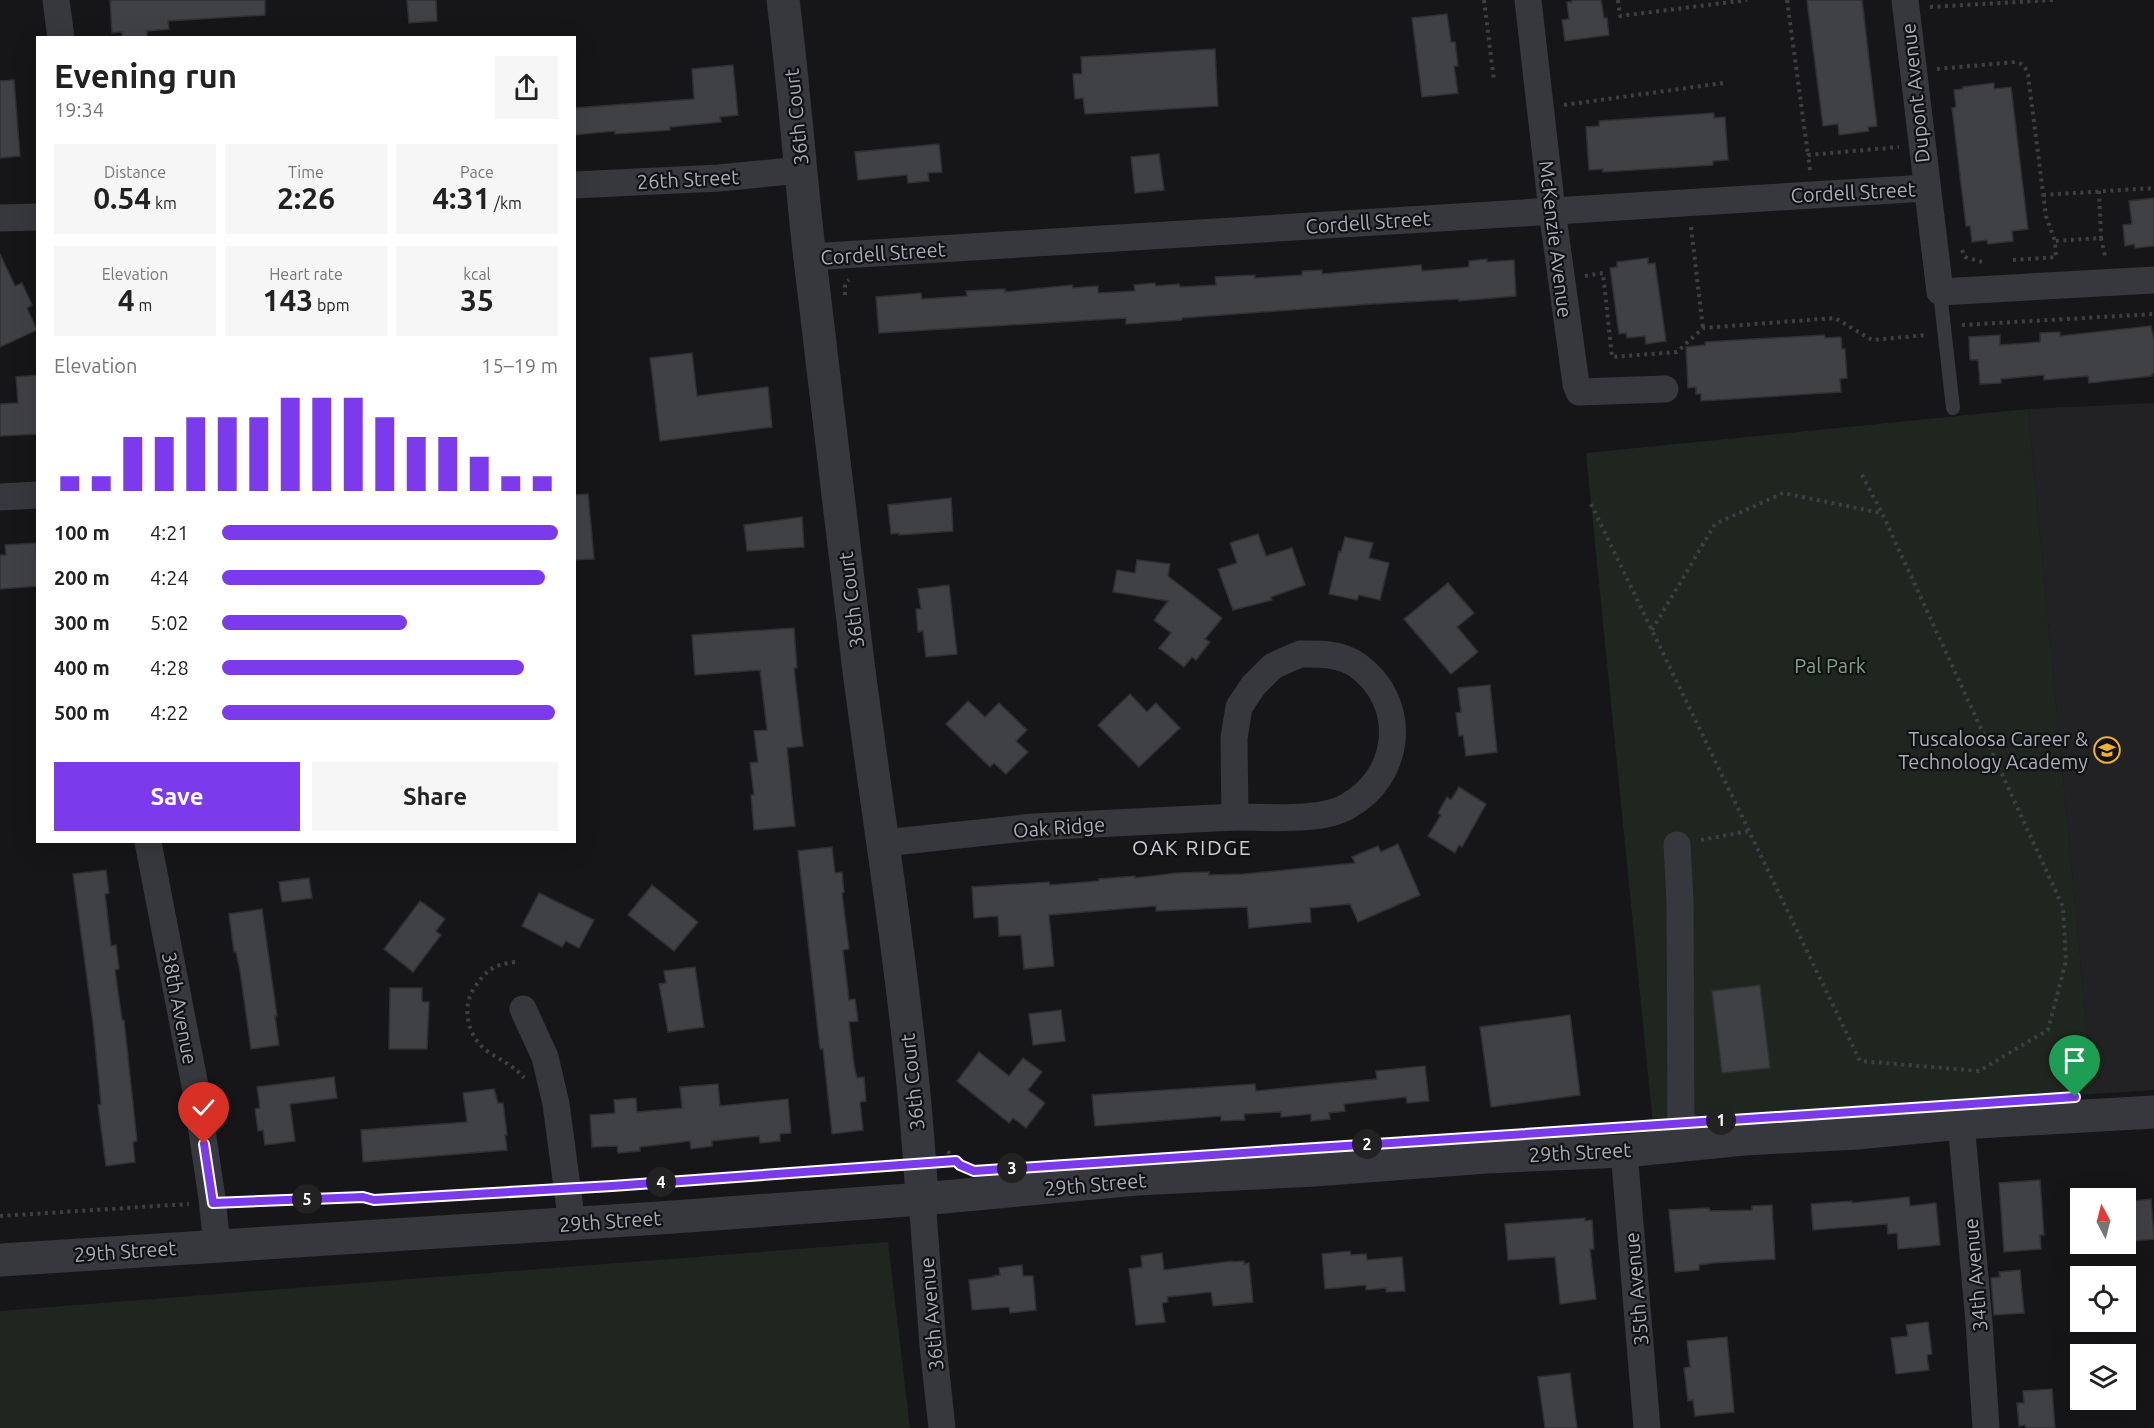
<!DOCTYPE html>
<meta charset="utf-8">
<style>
:root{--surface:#fff;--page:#f6f6f6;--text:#222;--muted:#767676;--accent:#7c3aed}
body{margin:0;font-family:Ubuntu,sans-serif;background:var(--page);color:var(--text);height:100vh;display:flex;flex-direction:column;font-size:22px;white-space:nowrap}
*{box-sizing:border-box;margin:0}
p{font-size:20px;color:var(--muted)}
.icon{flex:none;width:33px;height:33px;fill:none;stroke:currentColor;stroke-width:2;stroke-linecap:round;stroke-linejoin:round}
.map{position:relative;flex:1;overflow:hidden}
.panel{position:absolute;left:36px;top:36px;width:540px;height:807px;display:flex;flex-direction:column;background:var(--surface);border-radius:0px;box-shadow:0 6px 24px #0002}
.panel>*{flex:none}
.needle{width:39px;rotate:353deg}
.buttons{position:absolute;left:2070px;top:1188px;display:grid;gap:12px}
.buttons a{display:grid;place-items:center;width:66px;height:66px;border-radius:0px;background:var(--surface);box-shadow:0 6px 24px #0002;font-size:30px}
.pin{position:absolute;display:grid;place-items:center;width:51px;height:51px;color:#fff;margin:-62px -26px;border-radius:50% 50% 50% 0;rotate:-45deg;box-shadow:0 0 6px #0007}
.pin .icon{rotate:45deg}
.km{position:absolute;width:30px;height:30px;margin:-15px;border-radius:50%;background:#222;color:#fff;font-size:16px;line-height:30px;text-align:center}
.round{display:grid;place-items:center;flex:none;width:63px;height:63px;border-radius:0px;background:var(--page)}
.overview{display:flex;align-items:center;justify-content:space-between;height:102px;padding:0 18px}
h1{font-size:33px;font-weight:700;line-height:45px}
.figures{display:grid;grid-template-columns:repeat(3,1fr);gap:9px;height:102px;padding:6px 18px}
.figures div{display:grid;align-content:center;border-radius:0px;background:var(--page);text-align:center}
.figures b{font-size:30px;font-weight:700}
.figures small{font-size:16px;font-weight:400}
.figures p{font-size:16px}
.chart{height:168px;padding:12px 18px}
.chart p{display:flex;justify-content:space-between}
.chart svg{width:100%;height:108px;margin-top:6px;stroke:var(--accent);stroke-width:6}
.cta{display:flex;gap:12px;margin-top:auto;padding:12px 18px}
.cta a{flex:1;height:69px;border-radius:0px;background:var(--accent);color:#fff;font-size:24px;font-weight:700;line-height:69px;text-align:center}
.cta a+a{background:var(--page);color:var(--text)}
ul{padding:0 18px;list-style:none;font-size:20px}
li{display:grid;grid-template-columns:96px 72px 1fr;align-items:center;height:45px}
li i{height:15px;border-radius:8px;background:var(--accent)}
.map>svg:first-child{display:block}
.built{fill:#222225}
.green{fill:#1e261f}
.building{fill:#404145;stroke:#303034;stroke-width:1.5}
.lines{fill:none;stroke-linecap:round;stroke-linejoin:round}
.path{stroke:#3d3f44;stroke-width:4;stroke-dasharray:3 4.5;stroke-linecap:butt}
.service{stroke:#37383d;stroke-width:14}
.minor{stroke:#37383d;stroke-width:27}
.tertiary{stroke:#37383d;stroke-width:33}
.route-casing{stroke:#fff;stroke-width:12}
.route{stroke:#7c3aed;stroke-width:8}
.labels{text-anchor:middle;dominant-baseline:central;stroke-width:4.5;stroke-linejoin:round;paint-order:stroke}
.street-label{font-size:20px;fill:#a8adb8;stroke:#111113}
.park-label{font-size:20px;fill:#7fa381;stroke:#111113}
.poi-label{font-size:20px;fill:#a8adb8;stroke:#111113;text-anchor:end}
.neighbourhood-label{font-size:21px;letter-spacing:1.5px;fill:#c9ccd4;stroke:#111113}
</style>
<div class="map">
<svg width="2154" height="1428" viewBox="0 0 2154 1428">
<rect width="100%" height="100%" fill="#161618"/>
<polygon class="built" points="2154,403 2154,1090 2093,1094 2028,409"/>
<g class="green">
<polygon points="2028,409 2093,1094 1653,1124 1586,453"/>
<polygon points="888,1242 910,1428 0,1428 0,1311"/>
</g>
<g class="building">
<polygon points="110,0 265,0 265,15 168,21 169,29 147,31 147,38 122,38 122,32 112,33"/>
<polygon points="407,0 436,0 437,21 409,23"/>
<polygon points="1572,0 1601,0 1604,18 1607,18 1609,35 1565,41 1562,20 1569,19 1567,2 1572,2"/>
<polygon points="1807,0 1862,0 1877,126 1868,127 1869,131 1839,135 1838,124 1823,126"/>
<polygon points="1447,14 1451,42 1455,42 1458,66 1454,66 1458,93 1422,97 1412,18"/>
<polygon points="1215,49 1218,106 1085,114 1083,98 1075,99 1073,74 1082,74 1081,57"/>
<polygon points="733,65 738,115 720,117 721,122 670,127 670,130 615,134 615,131 574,135 574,108 694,99 692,69"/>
<polygon points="14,80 20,156 0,158 0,81"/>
<polygon points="1994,83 1994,89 2011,87 2028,229 2012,231 2013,241 1988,244 1987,240 1972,242 1970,226 1966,226 1952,108 1956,107 1954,90 1963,89 1963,87"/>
<polygon points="1714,113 1714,118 1725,117 1728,160 1713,161 1713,165 1603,172 1603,169 1589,170 1586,127 1599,126 1599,121"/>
<polygon points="939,144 942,172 928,173 929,181 908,183 907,175 858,180 855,152"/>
<polygon points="1159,154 1164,190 1135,193 1131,157"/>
<polygon points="2154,198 2154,246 2135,248 2134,244 2125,246 2123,225 2132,224 2129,201"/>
<polygon points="0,254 15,286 22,283 32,305 27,308 37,330 0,347"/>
<polygon points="1648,258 1648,264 1655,263 1666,341 1646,344 1645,336 1627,338 1626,333 1619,334 1610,268 1617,267 1617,262"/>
<polygon points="1487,259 1487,262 1514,260 1516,296 1459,301 1459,299 1372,304 1182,318 1182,320 1126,324 1126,318 879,333 876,297 921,293 922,299 967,296 966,291 1005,289 1005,292 1072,285 1073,288 1098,286 1098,293 1135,291 1134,285 1155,283 1156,286 1179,284 1180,287 1216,285 1215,277 1255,275 1255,278 1302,275 1302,271 1322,270 1322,274 1421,265 1422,271 1469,267 1469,261"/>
<polygon points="2151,326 2154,340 2154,373 2152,374 2152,376 2089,383 2088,376 2044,380 2044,375 2001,379 2001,383 1980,384 1978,360 1970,360 1969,337 2000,335 2000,345 2040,342 2040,333 2060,332 2060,336"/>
<polygon points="1824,335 1825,338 1841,337 1842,349 1845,349 1847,378 1840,379 1841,392 1701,401 1701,394 1696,394 1696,387 1688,388 1686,347 1705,345 1705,342"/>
<polygon points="692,353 697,396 768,387 772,427 660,441 650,358"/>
<polygon points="38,375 38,434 0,436 0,404 18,403 16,377"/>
<polygon points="588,494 594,559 574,560 574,495"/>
<polygon points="951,498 953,531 899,535 899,533 891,534 888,505"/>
<polygon points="802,517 804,547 747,551 744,525"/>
<polygon points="1258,534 1266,556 1292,548 1305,585 1271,597 1272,600 1233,610 1218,569 1237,563 1230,543"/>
<polygon points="1345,537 1373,543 1369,558 1389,563 1380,600 1359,595 1357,600 1329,594 1339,551 1341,552"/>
<polygon points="36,543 38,586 0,589 0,555 6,555 5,545"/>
<polygon points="1137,560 1170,564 1168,576 1222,618 1205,639 1210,642 1196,660 1192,657 1184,667 1159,648 1171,633 1154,620 1168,601 1113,592 1117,570 1135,573"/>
<polygon points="1448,583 1474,613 1457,627 1478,652 1451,674 1404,619"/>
<polygon points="949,585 957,654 926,657 923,631 918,632 916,609 921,609 918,589"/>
<polygon points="794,628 797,668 794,668 803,746 787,748 795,826 754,830 751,795 754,795 750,763 758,762 754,731 767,730 760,670 695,675 692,635"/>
<polygon points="1490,685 1497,752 1466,756 1463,735 1459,736 1456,713 1461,712 1458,688"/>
<polygon points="1130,694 1147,712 1156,703 1180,728 1139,767 1098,725"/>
<polygon points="968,701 985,717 999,703 1027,730 1016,741 1028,752 1006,774 994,763 990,767 946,724"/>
<polygon points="1459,787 1486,804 1462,847 1459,845 1455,853 1428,836 1441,815 1438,813 1447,797 1451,800"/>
<polygon points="1398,844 1420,895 1358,922 1350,904 1310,908 1311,922 1249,928 1247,907 1156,911 1156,906 1049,915 1054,966 1024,969 1021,935 999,936 998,916 974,918 972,887 1049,882 1050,885 1099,881 1099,879 1135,876 1135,878 1177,873 1209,872 1209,875 1244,874 1355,863 1352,857 1378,846 1381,852"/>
<polygon points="832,847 835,873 842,872 844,892 842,893 849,949 843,950 849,1000 855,999 858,1021 849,1022 854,1065 857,1078 864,1077 866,1101 860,1102 863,1130 832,1134 823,1049 820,1049 798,851"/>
<polygon points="106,870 109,893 105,894 111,946 116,945 119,969 115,970 122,1020 124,1020 137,1141 133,1142 135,1162 106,1166 98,1105 101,1104 93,1023 73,874"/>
<polygon points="309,878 312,898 282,902 279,882"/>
<polygon points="652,885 698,922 674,951 628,915"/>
<polygon points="539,893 594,920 579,948 566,941 562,947 522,926"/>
<polygon points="420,901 445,919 436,931 441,935 413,972 384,949"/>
<polygon points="262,909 277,1016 275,1016 279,1045 251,1049 240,971 236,952 234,952 229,914"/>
<polygon points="695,967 704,1027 668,1032 659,984 666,983 664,971"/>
<polygon points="1760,985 1770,1068 1722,1073 1712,991"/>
<polygon points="390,988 422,988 422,1002 429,1002 427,1049 389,1049"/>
<polygon points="1061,1010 1065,1041 1033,1045 1029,1014"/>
<polygon points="1570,1015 1580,1095 1491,1107 1480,1027"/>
<polygon points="979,1052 1009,1076 1023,1058 1042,1072 1028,1090 1045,1103 1026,1128 1013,1118 1009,1123 957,1081"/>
<polygon points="1425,1066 1429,1101 1407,1103 1406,1097 1344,1104 1345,1111 1329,1113 1330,1119 1311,1121 1311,1114 1281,1117 1281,1112 1244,1114 1245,1120 1221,1121 1221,1116 1095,1126 1092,1095 1255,1084 1256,1091 1377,1079 1376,1071"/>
<polygon points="334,1077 337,1098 290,1104 295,1141 265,1145 263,1130 258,1131 255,1109 260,1108 257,1087"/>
<polygon points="718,1084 720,1106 788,1099 791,1133 780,1134 780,1141 760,1143 759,1136 712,1141 712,1146 691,1149 690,1141 640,1147 640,1151 618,1153 617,1146 592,1147 590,1115 615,1113 614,1100 636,1098 637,1112 682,1108 680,1087"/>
<polygon points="494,1089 498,1103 503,1103 507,1135 505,1135 507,1150 363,1162 361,1130 467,1122 463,1093"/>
<polygon points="2040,1180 2044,1235 2040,1235 2041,1249 2004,1252 1999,1183"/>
<polygon points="1909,1197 1910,1206 1936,1203 1940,1245 1898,1249 1897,1233 1888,1234 1887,1224 1813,1230 1811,1204 1852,1201 1852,1203"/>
<polygon points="2151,1199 2154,1239 2126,1242 2126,1202"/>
<polygon points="1772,1205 1775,1259 1713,1263 1699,1265 1699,1270 1675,1272 1669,1210 1709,1208 1710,1211 1752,1210 1752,1206"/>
<polygon points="1585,1218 1585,1221 1592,1220 1594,1249 1590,1249 1596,1299 1560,1304 1555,1257 1508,1260 1505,1224"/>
<polygon points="1350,1251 1351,1255 1366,1254 1367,1260 1402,1257 1405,1291 1386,1292 1386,1288 1366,1290 1366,1285 1325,1289 1322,1254"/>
<polygon points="1162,1253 1164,1270 1232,1261 1232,1262 1244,1261 1244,1264 1249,1263 1253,1302 1213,1306 1211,1292 1167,1297 1168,1302 1162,1303 1165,1322 1136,1325 1129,1269 1142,1267 1141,1256"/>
<polygon points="1022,1265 1023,1276 1033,1276 1036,1310 1010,1313 1009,1307 972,1310 969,1280 993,1277 993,1276 1000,1275 999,1268"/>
<polygon points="2020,1270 2024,1313 1994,1315 1991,1278 2000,1277 1999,1272"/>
<polygon points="1928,1322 1932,1354 1927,1355 1929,1370 1896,1374 1891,1338 1908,1336 1906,1325"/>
<polygon points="1727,1337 1734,1412 1695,1416 1693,1400 1688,1401 1684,1368 1690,1367 1687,1341"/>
<polygon points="1570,1373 1577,1428 1545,1428 1538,1377"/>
<polygon points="2052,1389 2055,1428 2026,1428 2025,1425 2019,1426 2017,1403 2024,1403 2023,1391"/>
</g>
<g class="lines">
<g class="path">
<polyline points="1484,0 1494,81"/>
<polyline points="1618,0 1620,16 1747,0"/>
<polyline points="1787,0 1808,155"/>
<polyline points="1930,7 2053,0"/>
<path d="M1937,69L2016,62C2024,64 2026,68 2028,75L2046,216L2055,241"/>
<polyline points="1564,105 1723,83"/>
<polyline points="1810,170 1808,155 1899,147"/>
<polyline points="2099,191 2101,238"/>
<polyline points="2043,195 2154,188"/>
<polyline points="1691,227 1703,328"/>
<polyline points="1962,250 1965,257 1982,262"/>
<polyline points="2013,260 2056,257 2055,241 2101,238 2105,256 2108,256"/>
<polyline points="1585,276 1603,273 1612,357 1677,352 1703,328 1835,318 1872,340 1927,335"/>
<polyline points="845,295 845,284 849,280"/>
<polyline points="1962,325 2154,314"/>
<polyline points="1591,504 1860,1061 1979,1071 2048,1030 2066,961 2063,907 1882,513 1861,473"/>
<polyline points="1652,630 1715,524 1783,493 1881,513"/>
<polyline points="1701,840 1749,831"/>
<path d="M515,962C492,965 487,970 474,988C461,1008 468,1037 487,1051C500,1060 513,1065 524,1078"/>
<polyline points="948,1151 950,1155 963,1166"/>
<polyline points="591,1187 892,1166"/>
<polyline points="238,1202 363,1197 374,1200 542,1190"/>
<polyline points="0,1216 189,1204"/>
</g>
<polyline class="service" points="1940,292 1953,408"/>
<g class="minor">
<polyline points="56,0 61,38"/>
<polyline points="1528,0 1552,210 1576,384 1579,392 1665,389"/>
<polyline points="1905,0 1940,292 2154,280"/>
<polyline points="574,185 719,178 801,170"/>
<polyline points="0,218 38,217"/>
<polyline points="810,257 1926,188"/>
<polyline points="0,497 38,495"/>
<path d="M1300,654C1320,654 1340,653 1357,665C1409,702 1402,776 1348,806C1322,822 1266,817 1235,817L1234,738L1239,707L1253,686L1273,666Z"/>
<polyline points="148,842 196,1091 212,1198 217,1246"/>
<polyline points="884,843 1034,827 1235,817"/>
<polyline points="1677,845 1680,900 1681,1145"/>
<polyline points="523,1009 545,1057 556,1104 572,1224"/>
<polyline points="1961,1123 1979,1322 1986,1428"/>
<polyline points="1624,1151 1647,1428"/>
<polyline points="922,1199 933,1345 942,1428"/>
</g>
<g class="tertiary">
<path d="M783,0C794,86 800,173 810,259C826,394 841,529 858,663C881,841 912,1019 922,1199"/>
<polyline points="0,1260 659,1218 922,1199 1137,1179 1314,1170 1486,1157 1624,1151 1744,1139 1857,1133 1961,1123 2154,1112"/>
</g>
</g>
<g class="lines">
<g class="route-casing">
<polyline id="route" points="204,1144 213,1203 363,1197 374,1200 612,1186 956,1161 960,1165 974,1171 2075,1097"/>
</g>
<use href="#route" class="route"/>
</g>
<defs>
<g id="school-ring" transform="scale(1.35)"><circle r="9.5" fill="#111113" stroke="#f2b134" stroke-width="1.5"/><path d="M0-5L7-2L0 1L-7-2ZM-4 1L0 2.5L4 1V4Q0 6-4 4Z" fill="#f2b134"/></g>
</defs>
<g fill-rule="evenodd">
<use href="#school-ring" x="2107" y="750"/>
</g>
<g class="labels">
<g class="street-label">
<text transform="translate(1915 93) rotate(-96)">Dupont Avenue</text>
<text transform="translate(796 117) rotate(-96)">36th Court</text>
<text transform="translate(688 179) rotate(-3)">26th Street</text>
<text transform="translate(1853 192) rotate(-3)">Cordell Street</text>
<text transform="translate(1368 222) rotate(-4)">Cordell Street</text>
<text transform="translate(1556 239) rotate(83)">McKenzie Avenue</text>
<text transform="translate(883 253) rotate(-4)">Cordell Street</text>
<text transform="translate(851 600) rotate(-97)">36th Court</text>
<text transform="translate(1059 827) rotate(-4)">Oak Ridge</text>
<text transform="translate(180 1008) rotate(79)">38th Avenue</text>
<text transform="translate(912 1082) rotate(-96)">36th Court</text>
<text transform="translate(1580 1152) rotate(-3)">29th Street</text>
<text transform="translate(1095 1184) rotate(-5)">29th Street</text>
<text transform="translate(610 1221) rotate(-4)">29th Street</text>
<text transform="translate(125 1251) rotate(-4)">29th Street</text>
<text transform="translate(1975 1275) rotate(-95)">34th Avenue</text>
<text transform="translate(1636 1289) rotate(-95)">35th Avenue</text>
<text transform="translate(931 1314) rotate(-95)">36th Avenue</text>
</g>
<g class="park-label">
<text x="1830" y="665">Pal Park</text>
</g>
<g class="poi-label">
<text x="2088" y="738">Tuscaloosa Career &amp;<tspan x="2088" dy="23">Technology Academy</tspan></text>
</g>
<g class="neighbourhood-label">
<text x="1192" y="847">OAK RIDGE</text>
</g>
</g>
</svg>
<div class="buttons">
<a><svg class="needle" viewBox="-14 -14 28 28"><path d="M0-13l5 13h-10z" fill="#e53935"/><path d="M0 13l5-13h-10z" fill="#767676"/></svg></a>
<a><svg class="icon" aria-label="locate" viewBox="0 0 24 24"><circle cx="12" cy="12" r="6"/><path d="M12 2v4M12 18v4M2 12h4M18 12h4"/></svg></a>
<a><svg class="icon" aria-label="layers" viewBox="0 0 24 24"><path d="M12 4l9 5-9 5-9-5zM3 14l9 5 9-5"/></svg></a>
</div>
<div class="pin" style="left:2075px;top:1097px;background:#1e9e55"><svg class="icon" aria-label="arrive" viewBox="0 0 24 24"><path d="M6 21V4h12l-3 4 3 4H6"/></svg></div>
<div class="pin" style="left:204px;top:1144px;background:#d93025"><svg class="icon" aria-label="check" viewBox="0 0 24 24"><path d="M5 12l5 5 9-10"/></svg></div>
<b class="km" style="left:1721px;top:1120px">1</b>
<b class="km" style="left:1367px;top:1144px">2</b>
<b class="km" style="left:1012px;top:1168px">3</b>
<b class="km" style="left:661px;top:1182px">4</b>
<b class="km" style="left:307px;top:1199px">5</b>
<section class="panel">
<div class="overview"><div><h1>Evening run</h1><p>19:34</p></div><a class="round"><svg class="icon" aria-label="share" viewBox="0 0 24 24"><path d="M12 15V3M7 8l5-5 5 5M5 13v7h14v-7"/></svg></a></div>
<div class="figures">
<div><p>Distance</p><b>0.54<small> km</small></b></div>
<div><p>Time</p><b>2:26</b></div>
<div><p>Pace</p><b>4:31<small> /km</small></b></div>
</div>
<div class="figures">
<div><p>Elevation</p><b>4<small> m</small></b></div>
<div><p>Heart rate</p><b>143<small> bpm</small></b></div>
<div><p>kcal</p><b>35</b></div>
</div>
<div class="chart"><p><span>Elevation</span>15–19 m</p>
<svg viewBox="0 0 160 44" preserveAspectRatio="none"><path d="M5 44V38M15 44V38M25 44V22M35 44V22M45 44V14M55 44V14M65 44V14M75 44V6M85 44V6M95 44V6M105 44V14M115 44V22M125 44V22M135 44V30M145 44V38M155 44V38"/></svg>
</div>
<ul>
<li><b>100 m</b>4:21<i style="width:100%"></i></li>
<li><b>200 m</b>4:24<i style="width:96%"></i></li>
<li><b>300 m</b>5:02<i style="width:55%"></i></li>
<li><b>400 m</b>4:28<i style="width:90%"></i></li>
<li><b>500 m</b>4:22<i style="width:99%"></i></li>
</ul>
<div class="cta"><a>Save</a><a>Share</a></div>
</section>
</div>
